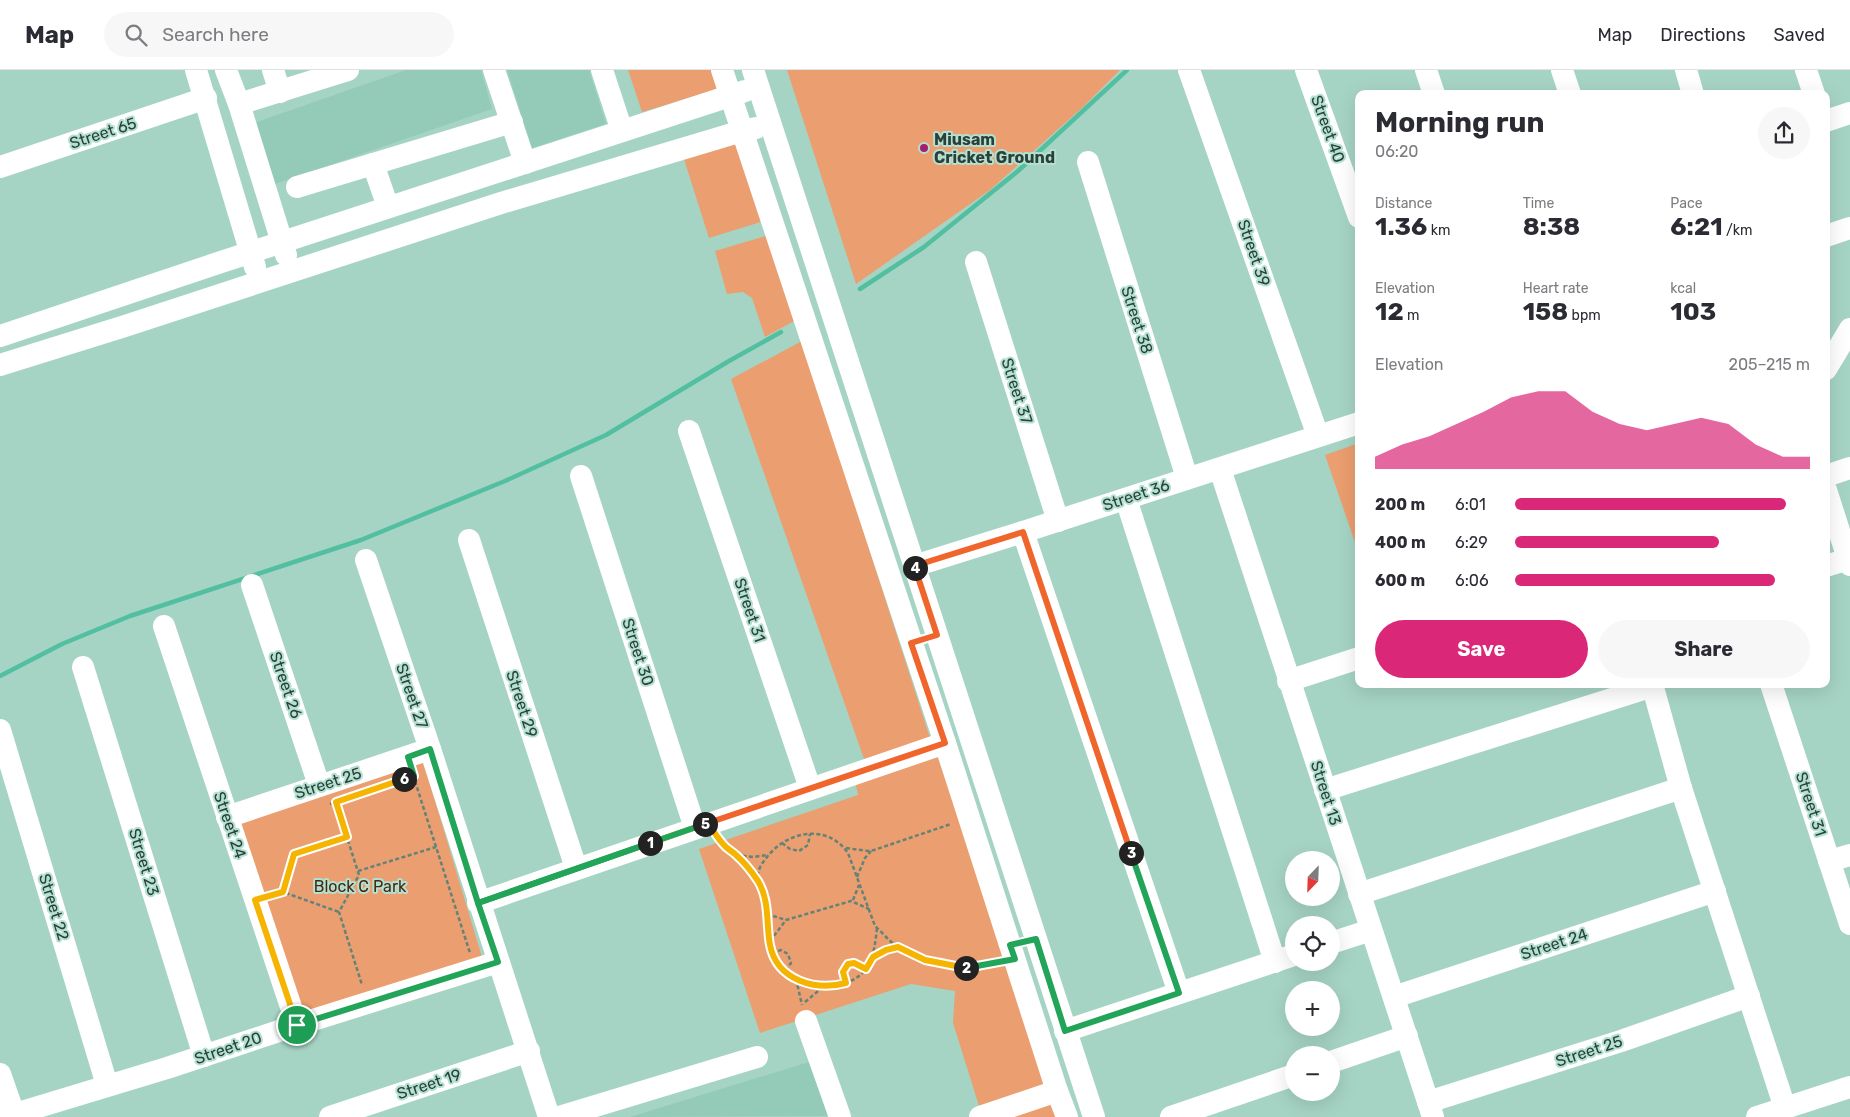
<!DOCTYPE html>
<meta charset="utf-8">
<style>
:root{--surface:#fff;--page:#f7f7f7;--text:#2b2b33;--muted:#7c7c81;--line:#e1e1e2;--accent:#db2777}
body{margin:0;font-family:Rubik,sans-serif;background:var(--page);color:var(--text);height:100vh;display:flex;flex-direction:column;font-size:19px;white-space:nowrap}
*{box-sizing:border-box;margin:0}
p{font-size:16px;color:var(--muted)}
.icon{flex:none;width:28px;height:28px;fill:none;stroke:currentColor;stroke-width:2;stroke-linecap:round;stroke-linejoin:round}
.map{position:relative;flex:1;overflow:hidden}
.side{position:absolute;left:1355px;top:20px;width:475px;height:598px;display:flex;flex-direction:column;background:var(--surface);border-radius:10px;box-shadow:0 5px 20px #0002}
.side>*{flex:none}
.needle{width:32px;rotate:203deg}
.tools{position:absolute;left:1285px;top:781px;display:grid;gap:10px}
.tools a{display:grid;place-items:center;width:55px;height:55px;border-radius:50%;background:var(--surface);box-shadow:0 5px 20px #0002;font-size:25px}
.pin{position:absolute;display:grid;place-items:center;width:42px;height:42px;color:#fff;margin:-21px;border:2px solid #fff;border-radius:50%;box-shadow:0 1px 5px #0007}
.km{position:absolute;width:25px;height:25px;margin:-12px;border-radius:50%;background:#222;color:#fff;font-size:14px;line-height:25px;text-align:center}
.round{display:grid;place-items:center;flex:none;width:52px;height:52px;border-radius:26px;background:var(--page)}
.overview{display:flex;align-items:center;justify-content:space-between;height:85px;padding:0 20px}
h1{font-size:28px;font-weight:700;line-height:38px}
.metrics{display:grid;grid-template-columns:repeat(3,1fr);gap:8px;height:85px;padding:5px 20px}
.metrics div{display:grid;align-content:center}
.metrics b{font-size:25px;font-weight:700}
.metrics small{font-size:14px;font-weight:400}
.metrics p{font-size:14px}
.chart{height:140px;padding:10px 20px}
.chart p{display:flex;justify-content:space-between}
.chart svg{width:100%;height:90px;margin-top:5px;fill:var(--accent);opacity:.7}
.primary-button{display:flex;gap:10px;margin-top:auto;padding:10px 20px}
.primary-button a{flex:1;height:58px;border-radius:30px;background:var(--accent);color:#fff;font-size:20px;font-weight:700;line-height:58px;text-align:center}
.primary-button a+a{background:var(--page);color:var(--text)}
ul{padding:0 20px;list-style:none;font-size:16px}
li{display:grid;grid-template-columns:80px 60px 1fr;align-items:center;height:38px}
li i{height:12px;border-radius:6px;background:var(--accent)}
header{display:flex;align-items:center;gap:30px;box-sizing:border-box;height:70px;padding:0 25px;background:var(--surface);border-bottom:1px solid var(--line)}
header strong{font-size:24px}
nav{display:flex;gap:28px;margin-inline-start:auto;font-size:18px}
.search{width:350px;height:45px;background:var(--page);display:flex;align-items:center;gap:12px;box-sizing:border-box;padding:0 18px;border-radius:28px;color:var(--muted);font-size:19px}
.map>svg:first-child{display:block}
.built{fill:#93cab8}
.green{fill:#eb9e6f}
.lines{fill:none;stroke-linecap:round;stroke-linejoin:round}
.stream{stroke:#51bfa0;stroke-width:4.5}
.path{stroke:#648378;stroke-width:2.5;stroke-dasharray:4 2.5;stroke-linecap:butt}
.minor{stroke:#fff;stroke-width:22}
.split-1-casing{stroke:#fff;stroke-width:10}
.split-2-casing{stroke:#fff;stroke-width:10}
.split-3-casing{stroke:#fff;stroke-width:10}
.split-4-casing{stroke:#fff;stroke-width:10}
.split-5-casing{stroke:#fff;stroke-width:10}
.split-6-casing{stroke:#fff;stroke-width:10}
.split-7-casing{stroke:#fff;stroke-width:10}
.split-1{stroke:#22a559;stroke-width:6}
.split-2{stroke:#f5b400;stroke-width:6}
.split-3{stroke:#22a559;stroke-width:6}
.split-4{stroke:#f0652b;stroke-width:6}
.split-5{stroke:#f0652b;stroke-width:6}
.split-6{stroke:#22a559;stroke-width:6}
.split-7{stroke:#f5b400;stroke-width:6}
.poi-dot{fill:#a5206b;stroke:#b2e1d1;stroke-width:2}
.labels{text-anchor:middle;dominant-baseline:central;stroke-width:4;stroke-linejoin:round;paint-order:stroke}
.street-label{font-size:16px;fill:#2c3f38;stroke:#b2e1d1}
.poi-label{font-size:16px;font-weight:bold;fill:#2c3f38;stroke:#b2e1d1;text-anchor:start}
.park-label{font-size:16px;fill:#462713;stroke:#b2e1d1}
</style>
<header>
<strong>Map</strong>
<div class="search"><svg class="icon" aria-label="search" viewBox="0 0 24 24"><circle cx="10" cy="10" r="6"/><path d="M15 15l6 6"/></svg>Search here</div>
<nav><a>Map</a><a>Directions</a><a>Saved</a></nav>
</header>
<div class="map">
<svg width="1850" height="1047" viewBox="0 0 1850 1047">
<rect width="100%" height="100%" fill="#a6d4c4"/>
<g class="built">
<polygon points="406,0 481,0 492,39 275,114 254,53"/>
<polygon points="507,0 589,0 606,54 532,78"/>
<polygon points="809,992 828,1046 630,1047"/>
</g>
<g class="green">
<polygon points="628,0 715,0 721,18 642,42"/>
<polygon points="787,0 1120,0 1083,37 990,120 856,214"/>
<polygon points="738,70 764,151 709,168 683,86"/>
<polygon points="769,165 796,250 765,267 752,228 743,222 727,224 715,181"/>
<polygon points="802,271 931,671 864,689 731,309"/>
<polygon points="1359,373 1359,484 1325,385"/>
<polygon points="937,685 1049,1014 979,1036 953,953 955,921 911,914 760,963 699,779 858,725 855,711"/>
<polygon points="423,691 482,887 304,944 241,753"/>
<polygon points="1052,1033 1057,1047 1007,1047"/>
</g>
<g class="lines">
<g class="stream">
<polyline points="860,219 924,177 1018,101 1127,0"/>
<polyline points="0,606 62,574 130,546 361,470 505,411 606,365 729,291 781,262"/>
</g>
<g class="path">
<polyline points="413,705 470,883"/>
<polyline points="336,733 359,805 339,842 362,915"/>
<polyline points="330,734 351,727"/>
<polyline points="720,770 724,776 742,790 757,810"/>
<polyline points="782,773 790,779 799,781 808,775 810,764"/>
<polyline points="846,778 868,781 874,780 951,754"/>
<polyline points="736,785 753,787 767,785"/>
<polyline points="358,801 436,777"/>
<polyline points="857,807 865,788 871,781"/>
<polyline points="283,822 294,784 347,767"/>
<polyline points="273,824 283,822 339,842"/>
<polyline points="853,830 859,815"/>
<polyline points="767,844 786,850"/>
<path d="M877,858C874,884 872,906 842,914C814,921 779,909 771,879C767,865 770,850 767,837C764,827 756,814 758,804C759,797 763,792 767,787C787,761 827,753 848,783L875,856L877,858C883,863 888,870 894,874C912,888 946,899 969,898C978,897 987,895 996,893"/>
<polyline points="770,871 786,850 851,831 869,839"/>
<polyline points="772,883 781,880 788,884 791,893 785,901"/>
<polyline points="873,887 886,880 897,877"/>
<polyline points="796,909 802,935"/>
<polyline points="847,913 843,902 848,894 854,893 866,899"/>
<polyline points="805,932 823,917"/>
</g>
<g class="minor">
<polyline points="196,0 255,197"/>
<polyline points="226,0 239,34 286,185"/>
<polyline points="273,0 280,22"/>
<polyline points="494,0 525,93"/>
<polyline points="602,0 622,61"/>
<polyline points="722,0 945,673 1057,1021 1067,1047"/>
<polyline points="753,0 1094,1047"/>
<polyline points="1189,0 1318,366"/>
<polyline points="1306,0 1359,147"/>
<polyline points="1426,0 1434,24"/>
<polyline points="1562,0 1570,24"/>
<polyline points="1686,0 1693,24"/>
<polyline points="1806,0 1814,24"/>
<polyline points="239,34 348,0"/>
<polyline points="1826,51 1850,43"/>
<polyline points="1088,92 1187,408"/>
<polyline points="373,94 388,137"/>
<polyline points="0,97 206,28"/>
<polyline points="297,117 512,52"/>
<polyline points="1826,166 1850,158"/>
<polyline points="976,192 1058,451"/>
<polyline points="0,266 218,193 745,21"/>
<polyline points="0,295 125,256 501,133 742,61 756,58"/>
<polyline points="1826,299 1850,259"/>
<polyline points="689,361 810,718"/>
<polyline points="1220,399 1433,1047"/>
<polyline points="581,406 695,758"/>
<polyline points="1826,406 1850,398"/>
<polyline points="1826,420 1850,495"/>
<polyline points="1126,429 1275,892"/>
<polyline points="1023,462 1179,923"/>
<polyline points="469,470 576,798"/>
<polyline points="366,490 430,679 549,1047"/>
<polyline points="914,496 1023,462 1359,353"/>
<polyline points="1826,496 1848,489"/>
<polyline points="252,515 319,715"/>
<polyline points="164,556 297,955"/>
<polyline points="83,597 204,986"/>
<polyline points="1288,611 1359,588"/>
<polyline points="1652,614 1681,718 1785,1038"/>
<polyline points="1771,614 1850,854"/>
<polyline points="0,660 107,1015"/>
<polyline points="1325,720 1653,616"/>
<polyline points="227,747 430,679"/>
<polyline points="1829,791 1850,785"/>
<polyline points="1359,824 1681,718"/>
<polyline points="478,833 945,673"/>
<polyline points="1331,873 1371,860"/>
<polyline points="1394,927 1715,821"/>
<polyline points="806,951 840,1047"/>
<polyline points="1065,961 1294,885"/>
<polyline points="1331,992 1407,966"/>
<polyline points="0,1004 14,1044"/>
<polyline points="1428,1032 1621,971 1749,926"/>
<polyline points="5,1047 167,998 297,955 498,892"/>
<polyline points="330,1047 529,981"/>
<polyline points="559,1047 757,987"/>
<polyline points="980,1047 1057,1021"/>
<polyline points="1171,1047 1294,1005"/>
<polyline points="1757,1047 1850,1017"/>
</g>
</g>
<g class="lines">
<g class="split-1-casing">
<polyline id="split-1" points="297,955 498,892 478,833 650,773"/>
</g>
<g class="split-2-casing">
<path id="split-2" d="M650,773L708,753C713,760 718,769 724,775C727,779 732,781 736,785C744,792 752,802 758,811C770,831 766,854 770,875C777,911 816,921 846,913L843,902L848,894L854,893L866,899L873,887L886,880L898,877L925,890L966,898"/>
</g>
<g class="split-3-casing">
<polyline id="split-3" points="966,898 1015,889 1010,875 1036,869 1065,961 1179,923 1131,783"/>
</g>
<g class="split-4-casing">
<polyline id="split-4" points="915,498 914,496 1023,462 1131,783"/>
</g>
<g class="split-5-casing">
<polyline id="split-5" points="705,754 945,673 911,573 937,565 915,498"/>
</g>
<g class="split-6-casing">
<polyline id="split-6" points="404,709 414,706 408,687 430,679 478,833 705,754"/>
</g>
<g class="split-7-casing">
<polyline id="split-7" points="297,955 255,830 283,822 294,784 347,767 336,732 404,709"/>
</g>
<use href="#split-1" class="split-1"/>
<use href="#split-2" class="split-2"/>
<use href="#split-3" class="split-3"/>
<use href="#split-4" class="split-4"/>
<use href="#split-5" class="split-5"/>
<use href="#split-6" class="split-6"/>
<use href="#split-7" class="split-7"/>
</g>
<circle class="poi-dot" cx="924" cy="78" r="5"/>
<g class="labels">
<g class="street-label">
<text transform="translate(1328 59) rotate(70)">Street 40</text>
<text transform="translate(103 63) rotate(-18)">Street 65</text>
<text transform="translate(1254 183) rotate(71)">Street 39</text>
<text transform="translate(1137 250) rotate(72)">Street 38</text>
<text transform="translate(1017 321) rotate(72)">Street 37</text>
<text transform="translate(1136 425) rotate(-18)">Street 36</text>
<text transform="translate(750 540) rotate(71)">Street 31</text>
<text transform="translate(638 582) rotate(72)">Street 30</text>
<text transform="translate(286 615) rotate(71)">Street 26</text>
<text transform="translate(412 626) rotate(71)">Street 27</text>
<text transform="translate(522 634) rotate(72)">Street 29</text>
<text transform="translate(328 713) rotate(-18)">Street 25</text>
<text transform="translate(1326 723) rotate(72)">Street 13</text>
<text transform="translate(1811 734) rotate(72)">Street 31</text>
<text transform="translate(230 755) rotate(71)">Street 24</text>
<text transform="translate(144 792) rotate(73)">Street 23</text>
<text transform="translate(54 837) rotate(73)">Street 22</text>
<text transform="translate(1554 874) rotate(-18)">Street 24</text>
<text transform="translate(228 978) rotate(-19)">Street 20</text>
<text transform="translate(1589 981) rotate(-18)">Street 25</text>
<text transform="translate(429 1014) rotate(-18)">Street 19</text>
</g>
<g class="poi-label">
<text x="934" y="69">Miusam<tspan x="934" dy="18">Cricket Ground</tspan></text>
</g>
<g class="park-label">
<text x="360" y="816">Block C Park</text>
</g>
</g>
</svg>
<div class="tools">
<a><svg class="needle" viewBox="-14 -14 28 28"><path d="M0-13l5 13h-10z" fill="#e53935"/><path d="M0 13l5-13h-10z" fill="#7c7c81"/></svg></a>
<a><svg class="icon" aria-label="locate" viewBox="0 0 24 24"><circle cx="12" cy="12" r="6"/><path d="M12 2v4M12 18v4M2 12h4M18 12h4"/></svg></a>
<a>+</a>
<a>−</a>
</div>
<div class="pin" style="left:297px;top:955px;background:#1e9e55"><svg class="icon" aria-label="arrive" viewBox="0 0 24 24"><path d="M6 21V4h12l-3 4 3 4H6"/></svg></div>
<b class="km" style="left:650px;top:773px">1</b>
<b class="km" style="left:966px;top:898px">2</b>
<b class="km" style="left:1131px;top:783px">3</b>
<b class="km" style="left:915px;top:498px">4</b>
<b class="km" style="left:705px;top:754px">5</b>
<b class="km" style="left:404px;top:709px">6</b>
<section class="side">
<div class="overview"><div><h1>Morning run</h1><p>06:20</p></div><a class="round"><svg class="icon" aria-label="share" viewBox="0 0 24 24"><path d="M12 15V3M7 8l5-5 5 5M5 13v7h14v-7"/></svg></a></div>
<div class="metrics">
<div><p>Distance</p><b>1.36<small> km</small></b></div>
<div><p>Time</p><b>8:38</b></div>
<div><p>Pace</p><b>6:21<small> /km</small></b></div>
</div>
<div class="metrics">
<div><p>Elevation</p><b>12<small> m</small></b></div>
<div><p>Heart rate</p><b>158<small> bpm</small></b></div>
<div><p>kcal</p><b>103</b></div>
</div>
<div class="chart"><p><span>Elevation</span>205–215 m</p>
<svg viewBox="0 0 160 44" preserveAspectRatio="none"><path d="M0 44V38L10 32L20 28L30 22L40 16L50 9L60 6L70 6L80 16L90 22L100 25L110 22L120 19L130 22L140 32L150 38L160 38V44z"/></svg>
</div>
<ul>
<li><b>200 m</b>6:01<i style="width:92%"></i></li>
<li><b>400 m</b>6:29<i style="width:69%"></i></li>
<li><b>600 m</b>6:06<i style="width:88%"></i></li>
</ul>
<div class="primary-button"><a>Save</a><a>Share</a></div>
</section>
</div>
